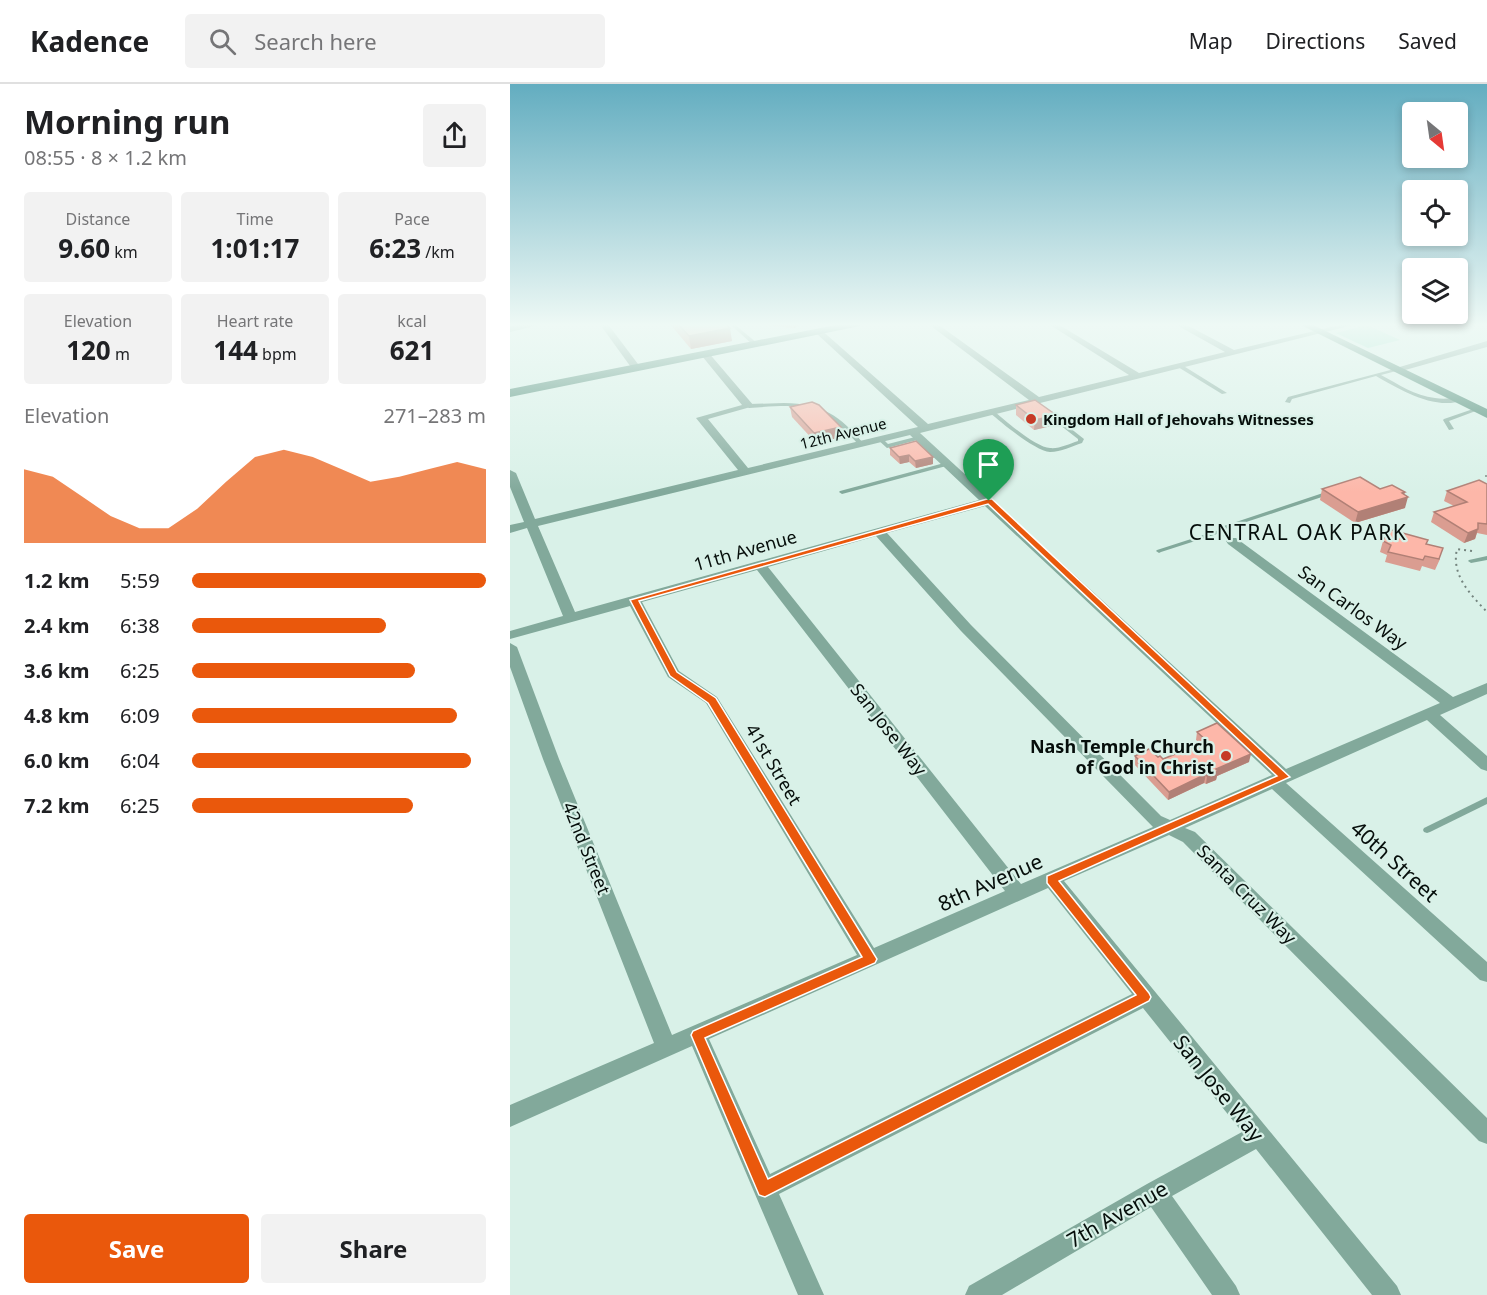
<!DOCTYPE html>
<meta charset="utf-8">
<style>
:root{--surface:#fff;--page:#f2f2f2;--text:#202124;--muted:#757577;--line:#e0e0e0;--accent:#ea580c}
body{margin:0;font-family:"Noto Sans",sans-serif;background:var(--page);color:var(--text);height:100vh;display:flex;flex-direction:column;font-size:22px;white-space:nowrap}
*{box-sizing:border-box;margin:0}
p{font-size:20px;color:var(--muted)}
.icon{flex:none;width:33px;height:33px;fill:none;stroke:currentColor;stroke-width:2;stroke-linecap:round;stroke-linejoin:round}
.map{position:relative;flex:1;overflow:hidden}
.sheet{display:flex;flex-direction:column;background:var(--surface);width:510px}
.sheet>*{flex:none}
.needle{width:39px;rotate:151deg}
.fabs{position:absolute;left:892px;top:18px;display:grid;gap:12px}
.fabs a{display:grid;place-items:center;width:66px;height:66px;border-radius:6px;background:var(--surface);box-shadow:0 3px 9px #0003;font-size:30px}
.pin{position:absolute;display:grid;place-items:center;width:51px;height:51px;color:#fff;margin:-62px -26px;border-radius:50% 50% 50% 0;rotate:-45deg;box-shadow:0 0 6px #0007}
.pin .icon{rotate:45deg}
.round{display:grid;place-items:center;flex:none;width:63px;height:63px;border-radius:6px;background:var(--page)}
.overview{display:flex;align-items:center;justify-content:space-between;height:102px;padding:0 24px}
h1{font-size:33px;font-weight:700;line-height:45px}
.metrics{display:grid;grid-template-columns:repeat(3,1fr);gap:9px;height:102px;padding:6px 24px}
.metrics div{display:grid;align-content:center;border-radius:6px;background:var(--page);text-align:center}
.metrics b{font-size:26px;font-weight:700}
.metrics small{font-size:16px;font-weight:400}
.metrics p{font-size:16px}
.chart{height:168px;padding:12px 24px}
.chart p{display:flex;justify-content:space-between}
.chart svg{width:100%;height:108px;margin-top:6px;fill:var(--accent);opacity:.7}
.button{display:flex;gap:12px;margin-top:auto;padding:12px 24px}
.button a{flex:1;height:69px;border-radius:6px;background:var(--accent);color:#fff;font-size:24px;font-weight:700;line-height:69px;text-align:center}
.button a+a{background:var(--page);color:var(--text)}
ul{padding:0 24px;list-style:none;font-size:20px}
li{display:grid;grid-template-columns:96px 72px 1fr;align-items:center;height:45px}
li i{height:15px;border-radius:8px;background:var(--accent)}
header{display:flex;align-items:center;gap:36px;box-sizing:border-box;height:84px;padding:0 30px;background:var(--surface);border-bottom:2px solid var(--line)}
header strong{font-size:28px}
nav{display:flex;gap:33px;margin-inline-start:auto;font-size:21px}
.search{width:420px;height:54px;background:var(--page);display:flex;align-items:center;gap:15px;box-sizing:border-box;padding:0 21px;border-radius:6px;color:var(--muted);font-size:22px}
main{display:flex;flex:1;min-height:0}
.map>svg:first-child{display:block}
.green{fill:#9ce4cb}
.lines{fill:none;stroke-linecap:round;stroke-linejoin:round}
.path-far1{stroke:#74847e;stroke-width:1.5;stroke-dasharray:2 3;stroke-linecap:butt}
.path{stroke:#74847e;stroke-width:2;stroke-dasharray:2 4;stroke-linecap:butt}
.lane{fill:#82a99b;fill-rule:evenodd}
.street{fill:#82a99b;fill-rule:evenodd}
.secondary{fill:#4b8974;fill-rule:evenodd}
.wall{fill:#da9d91}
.shaded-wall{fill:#b18076}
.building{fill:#fdb7a9;stroke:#b18076;stroke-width:1.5}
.route{fill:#ea580c;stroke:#fff;stroke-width:1.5;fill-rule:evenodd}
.poi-dot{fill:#c63a26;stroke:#d9f1e8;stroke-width:2}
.labels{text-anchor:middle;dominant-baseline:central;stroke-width:4.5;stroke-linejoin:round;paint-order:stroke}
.far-poi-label{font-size:15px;font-weight:bold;fill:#060e0b;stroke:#d9f1e8;text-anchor:start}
.far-street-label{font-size:15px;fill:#060e0b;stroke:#d9f1e8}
.street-label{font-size:18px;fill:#060e0b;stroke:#d9f1e8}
.poi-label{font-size:18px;font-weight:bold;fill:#060e0b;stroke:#d9f1e8;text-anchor:end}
.quarter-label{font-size:21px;letter-spacing:1.5px;fill:#060e0b;stroke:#d9f1e8}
.near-street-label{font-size:21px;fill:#060e0b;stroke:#d9f1e8}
</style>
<header>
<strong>Kadence</strong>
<div class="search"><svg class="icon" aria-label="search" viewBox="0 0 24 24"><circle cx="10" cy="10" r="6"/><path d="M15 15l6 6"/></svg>Search here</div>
<nav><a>Map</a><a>Directions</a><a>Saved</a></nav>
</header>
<main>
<section class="sheet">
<div class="overview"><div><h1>Morning run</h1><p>08:55 · 8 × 1.2 km</p></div><a class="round"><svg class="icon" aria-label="share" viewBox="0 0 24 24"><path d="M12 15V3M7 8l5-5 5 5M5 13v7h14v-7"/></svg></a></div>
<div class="metrics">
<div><p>Distance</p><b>9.60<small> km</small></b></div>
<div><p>Time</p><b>1:01:17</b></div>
<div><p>Pace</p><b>6:23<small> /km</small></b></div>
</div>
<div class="metrics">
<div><p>Elevation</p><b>120<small> m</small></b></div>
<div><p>Heart rate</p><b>144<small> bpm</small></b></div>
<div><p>kcal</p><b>621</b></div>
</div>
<div class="chart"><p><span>Elevation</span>271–283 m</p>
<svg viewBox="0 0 160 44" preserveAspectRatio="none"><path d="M0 44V14L10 17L20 25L30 33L40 38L50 38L60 30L70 19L80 9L90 6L100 9L110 14L120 19L130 17L140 14L150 11L160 14V44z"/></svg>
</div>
<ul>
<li><b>1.2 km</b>5:59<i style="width:100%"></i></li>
<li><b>2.4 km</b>6:38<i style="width:66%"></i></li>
<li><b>3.6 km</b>6:25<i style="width:76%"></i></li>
<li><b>4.8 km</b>6:09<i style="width:90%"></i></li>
<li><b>6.0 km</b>6:04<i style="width:95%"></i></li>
<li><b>7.2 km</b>6:25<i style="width:75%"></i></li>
</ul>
<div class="button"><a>Save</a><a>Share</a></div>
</section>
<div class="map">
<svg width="977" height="1211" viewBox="0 0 977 1211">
<rect width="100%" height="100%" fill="#d9f1e8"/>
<polygon class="green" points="857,241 890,256 858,264 826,249"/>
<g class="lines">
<polyline class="path-far1" points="977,392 975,392 977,394"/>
<path class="path" d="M962,467L947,465C941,491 960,510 977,528"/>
<g class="lane">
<polygon points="219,239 223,239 247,259 247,261 243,261"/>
<polygon points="668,281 672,281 717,309 712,310 668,283"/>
<path d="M888,284H890V286L871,291C888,300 905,312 925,314C934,316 945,313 954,316C925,327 891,306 866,292L782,315L780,319L775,318L778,313Z"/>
<path d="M274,319C313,320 329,331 354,360L349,361C309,318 295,320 239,324L236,322L239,320Z"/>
<polygon points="966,324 971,325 939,337 944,345 939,346 933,336 934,335"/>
<path d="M480,327H484C494,336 527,364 540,364C549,365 559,360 568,357V355L537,331V329H541L574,355L572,359C562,362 551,368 540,368C525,367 492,339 480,329Z"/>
<polygon points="409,352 412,354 411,355 377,364 367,355 372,354 378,360"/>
<polygon points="438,378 441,380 440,381 332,410 329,408 330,407"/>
<polygon points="819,407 821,408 821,410 718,444 715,447 724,456 724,458 720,458 710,449 651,468 649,469 646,467 647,466 709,446 714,442"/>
<polygon points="977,472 977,476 961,479 958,477 959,476"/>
<polygon points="977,713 977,720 920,748 917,749 914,748 913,746 914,744"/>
</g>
<g class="street">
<polygon points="21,239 37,239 0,248 0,242"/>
<polygon points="89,239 97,239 131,284 129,286 123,286"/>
<path d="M417,239H426L529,313L619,291L537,239H546L629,289L715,268L663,239H673L724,266L838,239H851L410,349L776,685L930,619L718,460L716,457L718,454H726L943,613L977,599V610L930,631L977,672V687L971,685L917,636L776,699L977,878V898L970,896L762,705L675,744L685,748L977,1034V1060L969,1057L673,758L659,751L554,797L887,1202L891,1211H862L746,1065L662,1112L726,1202L730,1211H702L641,1123L492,1211H455L459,1202L637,1100L732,1048L633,924L269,1110L314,1211H288L182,962L0,1043V1021L144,959L33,675L0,583V559L7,563L49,675L162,951L347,871L196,619L158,593L120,522L0,555V547L53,532L17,444L0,449V441L14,438L0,403V386L6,389L25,435L228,386L186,334L232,321L192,272L190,270L195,267L198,268L244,322L198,335L238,384L408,343L306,249L305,247L309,244L418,340L519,316ZM400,351L469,416L65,528L28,442ZM475,422L762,691L660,736L651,732L461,541L377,449ZM366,452L451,547L643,743L511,800L258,483ZM247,486L495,807L364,864L207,613L169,587L132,518ZM538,804L622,910L260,1090L199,955Z"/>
<polygon points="977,257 977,263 888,288 883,285"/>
</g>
<g class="secondary">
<polygon points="336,239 355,239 350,242 0,313 0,305"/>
<polygon points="787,239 799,239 977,325 977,334"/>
</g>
</g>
<g class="wall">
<polygon points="159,239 214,239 222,257 181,265"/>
<polygon points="231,239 314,239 290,240 284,244"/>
<polygon points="506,321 546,331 546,341 524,346 506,331"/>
<polygon points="280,323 332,353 306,359 282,333"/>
<polygon points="380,364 423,380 406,384 399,378 390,380 380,371"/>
<polygon points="977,400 977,451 967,449 965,455 954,459 921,438 924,428 944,422 934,417 937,407"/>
<polygon points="812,405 870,405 894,411 895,424 845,439 810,416"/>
<polygon points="873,457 917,460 930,475 925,486 912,482 910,487 875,478 877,471 870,468"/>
<polygon points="687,648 739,678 707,692 706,696 696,700 694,699 658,716 624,680 625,672 653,675 690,659 686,656"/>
</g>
<g class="shaded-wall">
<polygon points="284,239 290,239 290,240 284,244"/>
<polygon points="220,244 222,257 181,265 179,252"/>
<polygon points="546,331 546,341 524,346 525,336"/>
<polygon points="331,343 332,353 306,359 304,349"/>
<polygon points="399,371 399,378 390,380 389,373"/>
<polygon points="423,373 423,380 406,384 405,377"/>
<polygon points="895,408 893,414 898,413 895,424 845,439 848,428"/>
<polygon points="968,445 965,455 954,459 958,449"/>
<polygon points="741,670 739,678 707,692 706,696 696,700 697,692 706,685"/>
<polygon points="696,690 694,699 658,716 659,708"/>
</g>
<g class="building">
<polygon points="167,239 214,239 220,244 179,252"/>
<polygon points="525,316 546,331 525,336 506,321"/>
<polygon points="302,318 309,321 331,343 304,349 280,323"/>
<polygon points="406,357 423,373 405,377 399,371 389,373 380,364"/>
<polygon points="850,393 870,405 882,401 895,408 892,409 898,413 848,428 812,405"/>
<polygon points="969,396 977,400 977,440 968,439 968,445 958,449 924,428 957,418 937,407"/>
<polygon points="878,445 918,456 916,460 933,464 929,475 915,472 913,476 878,468 881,461 873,457"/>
<polygon points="707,639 741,670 706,685 708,687 697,692 696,690 659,708 625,672 639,665 648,673 650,672 653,675 697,657 687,648"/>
</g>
<linearGradient id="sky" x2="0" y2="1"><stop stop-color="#63adc0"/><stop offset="0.59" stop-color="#eef9f5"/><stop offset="1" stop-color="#eef9f5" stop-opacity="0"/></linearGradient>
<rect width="977" height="408" fill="url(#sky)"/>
<path class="route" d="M477,415H482L780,693L549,797L639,909L641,913L639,917L255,1113L249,1111L181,951L183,947L352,873L198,619L160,592L120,516ZM478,420L767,692L537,792V799L626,911L258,1095L195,954L365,879L367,875L206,614L167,588L129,517Z"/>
<g class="poi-dot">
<circle cx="521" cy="335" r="6"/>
<circle cx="716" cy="672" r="6"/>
</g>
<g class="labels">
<g class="far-poi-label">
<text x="533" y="335">Kingdom Hall of Jehovahs Witnesses</text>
</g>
<g class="far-street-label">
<text transform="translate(333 349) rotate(-14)">12th Avenue</text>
</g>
<g class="street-label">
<text transform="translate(235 466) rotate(-16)">11th Avenue</text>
<text transform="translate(843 523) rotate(36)">San Carlos Way</text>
<text transform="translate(379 645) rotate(52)">San Jose Way</text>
<text transform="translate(264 680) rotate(59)">41st Street</text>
<text transform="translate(77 764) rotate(68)">42nd Street</text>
<text transform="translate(737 810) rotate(45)">Santa Cruz Way</text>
</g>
<g class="poi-label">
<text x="704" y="662">Nash Temple Church<tspan x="704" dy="21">of God in Christ</tspan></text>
</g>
<g class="quarter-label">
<text x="788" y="448">CENTRAL OAK PARK</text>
</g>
<g class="near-street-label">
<text transform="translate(885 777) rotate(42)">40th Street</text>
<text transform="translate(480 798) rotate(-24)">8th Avenue</text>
<text transform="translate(709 1004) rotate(51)">San Jose Way</text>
<text transform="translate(607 1130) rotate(-30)">7th Avenue</text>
</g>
</g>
</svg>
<div class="fabs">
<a><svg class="needle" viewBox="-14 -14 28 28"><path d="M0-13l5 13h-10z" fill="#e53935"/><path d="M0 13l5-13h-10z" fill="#757577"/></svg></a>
<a><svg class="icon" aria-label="locate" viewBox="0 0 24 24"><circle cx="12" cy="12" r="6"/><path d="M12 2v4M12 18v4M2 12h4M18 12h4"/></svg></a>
<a><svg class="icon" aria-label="layers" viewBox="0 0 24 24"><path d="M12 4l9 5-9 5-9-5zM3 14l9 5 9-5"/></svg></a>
</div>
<div class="pin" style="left:479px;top:417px;background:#1e9e55"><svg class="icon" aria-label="arrive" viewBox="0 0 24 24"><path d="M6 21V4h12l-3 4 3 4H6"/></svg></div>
</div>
</main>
